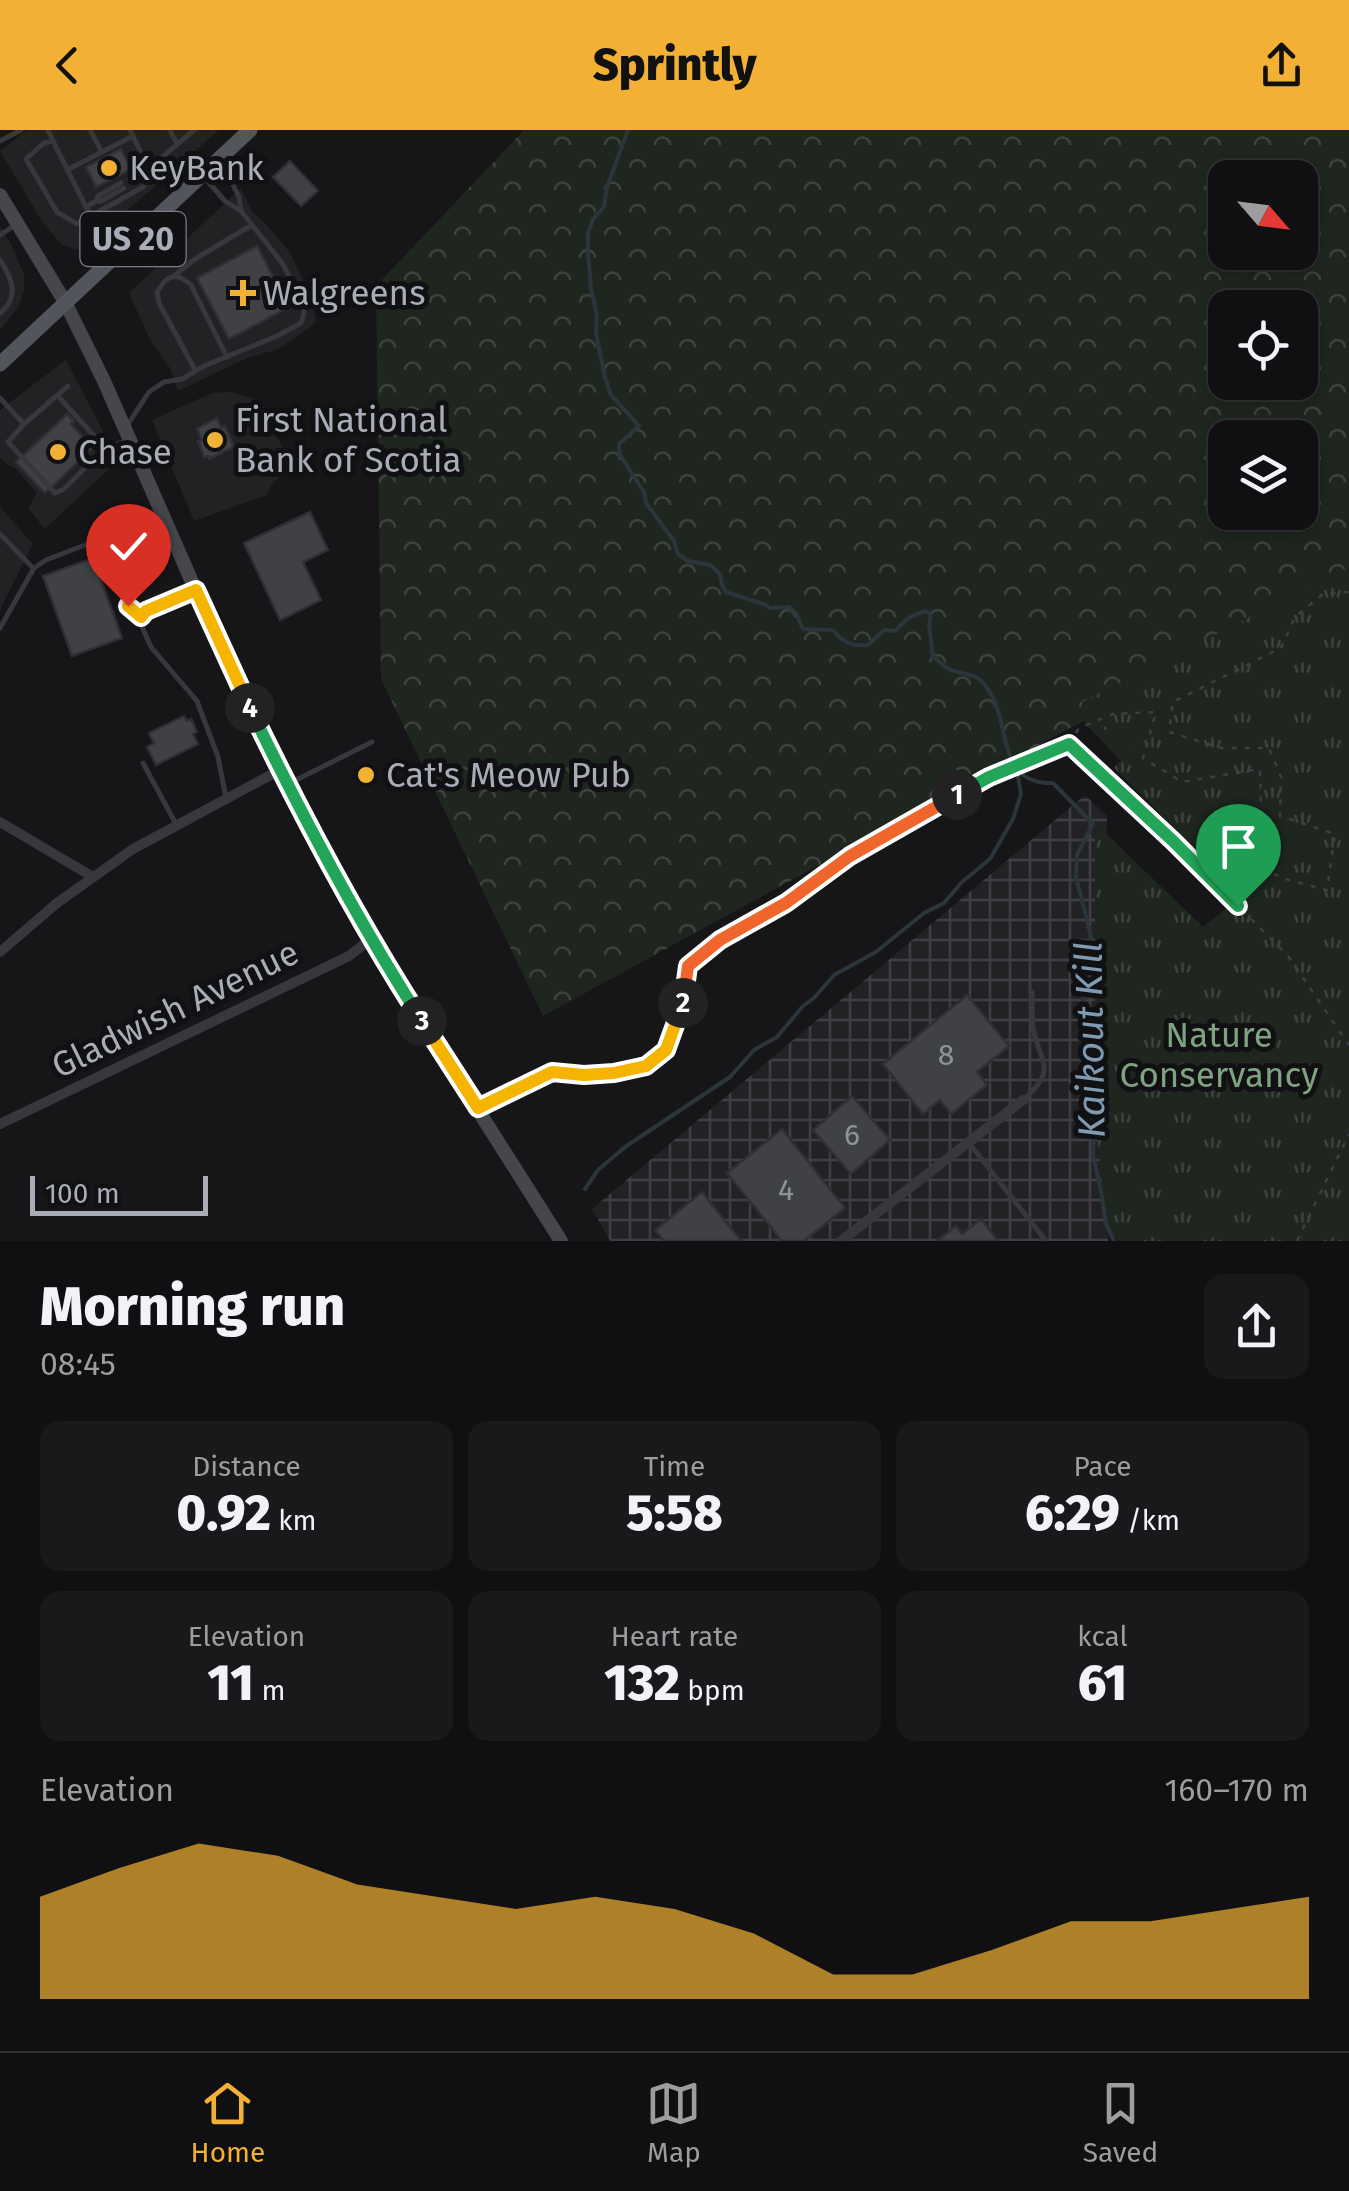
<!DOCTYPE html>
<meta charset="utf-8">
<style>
:root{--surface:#101012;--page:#19191b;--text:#f1f3f6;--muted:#9c9d9f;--line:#303032;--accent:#f2b134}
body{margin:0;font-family:"Fira Sans",sans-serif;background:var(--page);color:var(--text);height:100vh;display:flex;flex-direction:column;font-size:38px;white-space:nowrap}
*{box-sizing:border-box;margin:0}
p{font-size:32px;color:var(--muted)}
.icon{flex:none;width:55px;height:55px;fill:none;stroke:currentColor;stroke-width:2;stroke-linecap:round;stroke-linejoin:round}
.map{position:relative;height:1111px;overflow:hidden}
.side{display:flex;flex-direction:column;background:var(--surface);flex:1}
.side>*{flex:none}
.needle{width:65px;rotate:118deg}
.fabs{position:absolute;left:1208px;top:30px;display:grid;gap:20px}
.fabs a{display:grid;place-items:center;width:110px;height:110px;border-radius:20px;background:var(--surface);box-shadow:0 5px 15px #0003,0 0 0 2px var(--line);font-size:50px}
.scale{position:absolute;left:30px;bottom:25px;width:178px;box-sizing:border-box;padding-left:10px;border:5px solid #a8adb8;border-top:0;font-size:28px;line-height:35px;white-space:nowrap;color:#a8adb8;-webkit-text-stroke:8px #111113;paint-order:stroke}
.pin{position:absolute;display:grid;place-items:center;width:85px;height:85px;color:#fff;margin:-102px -42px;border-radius:50% 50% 50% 0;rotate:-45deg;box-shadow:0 0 10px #0007}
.pin .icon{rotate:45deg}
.km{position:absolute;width:50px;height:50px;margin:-25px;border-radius:50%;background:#222;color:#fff;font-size:28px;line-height:50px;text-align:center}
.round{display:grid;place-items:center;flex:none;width:105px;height:105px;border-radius:20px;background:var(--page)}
.head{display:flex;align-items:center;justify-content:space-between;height:170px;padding:0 40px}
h1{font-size:55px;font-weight:800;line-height:75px}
.metrics{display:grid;grid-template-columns:repeat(3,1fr);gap:15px;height:170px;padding:10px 40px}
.metrics div{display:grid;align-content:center;border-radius:20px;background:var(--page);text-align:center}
.metrics b{font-size:50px;font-weight:800}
.metrics small{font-size:28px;font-weight:400}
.metrics p{font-size:28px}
.chart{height:280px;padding:20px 40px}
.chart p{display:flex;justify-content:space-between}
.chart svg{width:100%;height:180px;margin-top:10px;fill:var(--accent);opacity:.7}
header{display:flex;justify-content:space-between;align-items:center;height:130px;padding:0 40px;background:var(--accent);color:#111;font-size:45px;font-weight:800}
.menu{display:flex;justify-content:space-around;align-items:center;height:140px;border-top:2px solid var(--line);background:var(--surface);font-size:28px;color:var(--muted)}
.menu a{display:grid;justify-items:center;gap:5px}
.menu .selected{color:var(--accent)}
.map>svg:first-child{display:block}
.built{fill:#222225}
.industrial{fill:url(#industrial-grid)}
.forest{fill:url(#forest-crowns);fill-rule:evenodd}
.park{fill:url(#park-tufts)}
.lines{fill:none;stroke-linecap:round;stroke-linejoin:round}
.stream{stroke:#2c353c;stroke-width:4}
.building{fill:#404145;stroke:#303034;stroke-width:2.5}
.path{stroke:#3d3f44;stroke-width:2.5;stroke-dasharray:5 8;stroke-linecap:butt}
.service{stroke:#37383d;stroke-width:5}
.minor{stroke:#37383d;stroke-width:10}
.secondary{stroke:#45474d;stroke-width:14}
.primary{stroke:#53555c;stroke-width:15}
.split-1-casing{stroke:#fff;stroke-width:20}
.split-2-casing{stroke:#fff;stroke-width:20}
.split-3-casing{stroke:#fff;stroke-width:20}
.split-4-casing{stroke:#fff;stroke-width:20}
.split-5-casing{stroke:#fff;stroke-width:20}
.split-1{stroke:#22a559;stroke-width:12}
.split-2{stroke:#f0652b;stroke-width:12}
.split-3{stroke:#f5b400;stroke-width:12}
.split-4{stroke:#22a559;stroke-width:12}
.split-5{stroke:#f5b400;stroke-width:12}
.poi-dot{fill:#f2b134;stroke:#111113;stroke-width:4}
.labels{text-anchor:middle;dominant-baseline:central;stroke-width:10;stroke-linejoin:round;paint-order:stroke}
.number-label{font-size:30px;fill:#8e929b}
.shield{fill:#111113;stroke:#7b7e86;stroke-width:2.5}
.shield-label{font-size:32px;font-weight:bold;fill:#a8adb8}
.poi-label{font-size:35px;fill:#a8adb8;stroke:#111113;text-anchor:start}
.street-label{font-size:35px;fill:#a8adb8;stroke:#111113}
.park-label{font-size:35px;fill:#7fa381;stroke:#111113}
.water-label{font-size:38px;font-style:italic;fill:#7f9bb3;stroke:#111113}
</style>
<header><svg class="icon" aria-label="back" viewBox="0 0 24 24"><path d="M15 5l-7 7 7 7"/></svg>Sprintly<svg class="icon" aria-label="share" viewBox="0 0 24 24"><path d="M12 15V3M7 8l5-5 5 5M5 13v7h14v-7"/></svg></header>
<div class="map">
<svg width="1349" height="1111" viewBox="0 0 1349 1111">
<defs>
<pattern id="industrial-grid" width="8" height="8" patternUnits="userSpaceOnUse" patternTransform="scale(2.5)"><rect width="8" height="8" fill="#222225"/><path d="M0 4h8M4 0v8" fill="none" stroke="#3f3f43"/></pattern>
<pattern id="forest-crowns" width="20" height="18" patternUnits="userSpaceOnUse" patternTransform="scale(2.5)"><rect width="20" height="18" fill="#1e261f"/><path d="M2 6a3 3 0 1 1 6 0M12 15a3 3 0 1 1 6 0" fill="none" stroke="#3c433d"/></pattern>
<pattern id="park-tufts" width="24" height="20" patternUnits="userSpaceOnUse" patternTransform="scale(2.5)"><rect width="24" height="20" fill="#1e261f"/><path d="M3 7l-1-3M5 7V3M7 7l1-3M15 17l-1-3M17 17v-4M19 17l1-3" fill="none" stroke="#3c433d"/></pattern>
</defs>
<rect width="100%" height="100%" fill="#161618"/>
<g class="built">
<polygon points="27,0 219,0 81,121 62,115 43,93 0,21"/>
<polygon points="241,58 253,83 266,94 291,124 311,168 316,193 279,219 247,228 178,261 170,238 151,212 129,163"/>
<polygon points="0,97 11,114 24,144 24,160 19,176 0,200"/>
<polygon points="66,230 108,311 114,334 45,399 28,378 37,363 15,338 7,335 0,327 0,280"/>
<polygon points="229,262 260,270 284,321 287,339 272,354 267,365 194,391 152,290 212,263"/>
<polygon points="0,377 33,414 0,480"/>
</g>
<polygon class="industrial" points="1085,665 1107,686 1108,1111 610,1111 592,1079"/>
<path class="forest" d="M524,0H1349V871L1083,591L543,886L381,549L376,156ZM1225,48H1300V122H1225ZM1225,178H1300V252H1225ZM1225,308H1300V382H1225Z"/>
<polygon class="park" points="1349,437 1349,1111 1119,1111 1107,1099 1085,891 1095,884 1095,693 1203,797 1242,765 1114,638 1129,621 1082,572"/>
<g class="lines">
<g class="stream">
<path d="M628,0L607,57L604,77L593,89L588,103V122L591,158L597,186L596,203L605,247L611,265L639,296L619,314L620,325L644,362L646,373L674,411L678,424L688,431L710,435L720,444L722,455L726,462L766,475L770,478L789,477L796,483L803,499L833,500C843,513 852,516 868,515L884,500L896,501C904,489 913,485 926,481L931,485L929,495L933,526C938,531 944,537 951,540C961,544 973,543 980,550C1017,584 989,654 1053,653L1093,694L1077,725L1076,747L1091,806L1090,845L1096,859L1083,868V913L1088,935L1090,981L1094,999L1093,1025L1101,1061L1106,1094L1114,1111"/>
<polyline points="585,1059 598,1040 625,1017 730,947 754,920 777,907 803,876 814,868 834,845 876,822 924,783 944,773 962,752 990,729 1013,689 1021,664 1017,641"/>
</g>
</g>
<g class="building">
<polygon points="121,19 131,39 96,57 86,37"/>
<polygon points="290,31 318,61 301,76 273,47"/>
<polygon points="257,116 289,177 229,209 197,148"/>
<polygon points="67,284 74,291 71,294 93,318 45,363 16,332"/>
<polygon points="217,288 221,298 225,296 234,317 209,329 209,326 204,327 198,311 202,311 197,299"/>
<polygon points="310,382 328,420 303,432 321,470 280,490 244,413"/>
<polygon points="93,428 122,508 72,526 43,446"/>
<polygon points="184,586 187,591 191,589 197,602 193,604 198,614 156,635 147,617 154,613 149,603"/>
<polygon points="967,865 1009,916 977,942 987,955 951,984 940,970 923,984 883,934"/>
<polygon points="852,966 890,1010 851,1044 813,1000"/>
<polygon points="782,999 845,1078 804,1111 782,1111 727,1043"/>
<polygon points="702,1062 741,1111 664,1111 655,1100"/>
<polygon points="981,1089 998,1111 937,1111 956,1096 962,1104"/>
</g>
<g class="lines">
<g class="path">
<polyline points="1069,614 1079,598 1113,584 1156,582 1143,628 1182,652 1260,639 1261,674 1228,724 1285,749 1327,760 1335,704 1280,686 1281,647 1269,618 1221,618 1169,602 1173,572 1281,518 1295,487 1323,464 1349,462"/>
<polyline points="488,973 552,942 584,945 614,943 646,936 666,920 670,904 683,878 688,836 720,810 786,773 850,726 989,647 1069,614 1173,711 1288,826 1349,915"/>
<polyline points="1297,1111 1349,1004"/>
</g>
<g class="service">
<polyline points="48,0 53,11 44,13 26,29 57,82 77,94 143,57 159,30 194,0"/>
<polyline points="90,0 102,22"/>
<polyline points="130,0 151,43"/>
<polyline points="170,0 177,14"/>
<polyline points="0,11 21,0"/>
<polyline points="53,11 90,85"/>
<polyline points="222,33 239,67 241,81"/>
<polyline points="67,40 133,6"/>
<polyline points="129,49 135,45 140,46 149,44"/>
<polyline points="96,71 101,71 124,58"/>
<polyline points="86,77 96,71 98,66 121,53"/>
<polyline points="0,105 14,96"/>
<path d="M0,130C12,148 20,168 0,183"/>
<polyline points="175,145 195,129 252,95"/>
<path d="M195,240L159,173L157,162C167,145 176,141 191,155L227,227"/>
<polyline points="57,265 105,318"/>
<polyline points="0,268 24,294 68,256"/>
<polyline points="24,294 8,312 55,363 64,359 105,318 128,310"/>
<polyline points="128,294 149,262 164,252 182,249 204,236 277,206 301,193 304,184 303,175 283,134 241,81 225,71 204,47"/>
<polyline points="0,404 33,438"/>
<polyline points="195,460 142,483 139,490 151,517 197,571 218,627 226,668"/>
<polyline points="0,498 34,438 46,430 98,410 107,417 128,476 141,487"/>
<polyline points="143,633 176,694"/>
<polyline points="290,653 372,612"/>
<path d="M1023,970C1061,937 1037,931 1033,896C1031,885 1033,873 1032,862"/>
<polyline points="969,1013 1046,1111"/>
</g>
<g class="minor">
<polyline points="0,692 93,747"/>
<polyline points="0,822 57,773 133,719 280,640"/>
<polyline points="0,994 349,826 371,809"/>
<polyline points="841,1111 1023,970"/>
</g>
<polyline class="secondary" points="0,65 65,172 104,251 214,502 315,710 393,846 561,1111"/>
<polyline class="primary" points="0,234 250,0"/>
</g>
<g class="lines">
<g class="split-1-casing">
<polyline id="split-1" points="957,665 989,647 1069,614 1173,711 1238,776"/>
</g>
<g class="split-2-casing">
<polyline id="split-2" points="683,873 688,836 720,810 786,773 850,726 957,665"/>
</g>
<g class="split-3-casing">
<polyline id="split-3" points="422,891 478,978 552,942 584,945 614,943 646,936 666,920 683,873"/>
</g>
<g class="split-4-casing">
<path id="split-4" d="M250,578C302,686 357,790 422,891"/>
</g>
<g class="split-5-casing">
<polyline id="split-5" points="128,476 141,487 146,481 196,460 250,578"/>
</g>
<use href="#split-1" class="split-1"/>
<use href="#split-2" class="split-2"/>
<use href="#split-3" class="split-3"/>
<use href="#split-4" class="split-4"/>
<use href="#split-5" class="split-5"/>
</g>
<g class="poi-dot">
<circle cx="109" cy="38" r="10"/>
<path d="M238 148h10v10h10v10h-10v10h-10v-10h-10v-10h10z"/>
<circle cx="215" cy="310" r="10"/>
<circle cx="58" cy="322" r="10"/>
<circle cx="366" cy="645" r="10"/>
</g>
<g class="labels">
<g class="number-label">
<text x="946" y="925">8</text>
<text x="852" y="1005">6</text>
<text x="786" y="1060">4</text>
</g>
<rect class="shield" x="80.5" y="82" width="105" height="54" rx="8"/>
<g class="shield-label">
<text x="133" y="109">US 20</text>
</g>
<g class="poi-label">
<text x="129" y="38">KeyBank</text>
<text x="263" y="163">Walgreens</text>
<text x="235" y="290">First National<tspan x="235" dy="40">Bank of Scotia</tspan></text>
<text x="78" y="322">Chase</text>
<text x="386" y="645">Cat's Meow Pub</text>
</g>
<g class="street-label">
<text transform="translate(175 879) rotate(-26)">Gladwish Avenue</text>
</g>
<g class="park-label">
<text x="1219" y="905">Nature<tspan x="1219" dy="40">Conservancy</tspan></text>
</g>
<g class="water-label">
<text transform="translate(1090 910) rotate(-91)">Kaikout Kill</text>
</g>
</g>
</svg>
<div class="fabs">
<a><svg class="needle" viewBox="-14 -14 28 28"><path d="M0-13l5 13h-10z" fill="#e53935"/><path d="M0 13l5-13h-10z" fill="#9c9d9f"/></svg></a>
<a><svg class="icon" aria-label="locate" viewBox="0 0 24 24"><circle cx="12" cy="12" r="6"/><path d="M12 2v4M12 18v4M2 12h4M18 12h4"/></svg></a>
<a><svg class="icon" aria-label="layers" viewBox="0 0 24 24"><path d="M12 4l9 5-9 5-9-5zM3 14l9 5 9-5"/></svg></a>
</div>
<div class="scale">100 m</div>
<div class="pin" style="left:1238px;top:776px;background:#1e9e55"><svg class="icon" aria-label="arrive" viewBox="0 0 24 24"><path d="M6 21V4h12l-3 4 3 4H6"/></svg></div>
<div class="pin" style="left:128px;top:476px;background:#d93025"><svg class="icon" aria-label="check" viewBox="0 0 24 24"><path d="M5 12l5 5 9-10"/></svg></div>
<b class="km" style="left:957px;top:665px">1</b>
<b class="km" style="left:683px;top:873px">2</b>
<b class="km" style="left:422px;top:891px">3</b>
<b class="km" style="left:250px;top:578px">4</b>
</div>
<section class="side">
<div class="head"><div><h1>Morning run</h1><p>08:45</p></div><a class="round"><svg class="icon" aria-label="share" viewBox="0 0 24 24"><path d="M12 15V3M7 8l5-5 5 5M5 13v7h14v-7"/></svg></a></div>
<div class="metrics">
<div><p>Distance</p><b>0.92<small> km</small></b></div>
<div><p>Time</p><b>5:58</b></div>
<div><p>Pace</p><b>6:29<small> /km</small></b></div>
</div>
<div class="metrics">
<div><p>Elevation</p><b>11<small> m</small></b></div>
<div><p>Heart rate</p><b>132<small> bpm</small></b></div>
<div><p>kcal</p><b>61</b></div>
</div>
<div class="chart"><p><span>Elevation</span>160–170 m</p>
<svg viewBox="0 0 160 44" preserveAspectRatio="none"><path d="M0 44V19L10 12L20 6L30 9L40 16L50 19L60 22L70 19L80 22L90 28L100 38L110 38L120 32L130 25L140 25L150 22L160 19V44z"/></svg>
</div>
</section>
<nav class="menu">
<a class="selected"><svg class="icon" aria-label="home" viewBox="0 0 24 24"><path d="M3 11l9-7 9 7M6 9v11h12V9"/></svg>Home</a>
<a><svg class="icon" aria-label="map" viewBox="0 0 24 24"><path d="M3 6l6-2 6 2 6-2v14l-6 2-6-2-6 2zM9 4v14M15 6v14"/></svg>Map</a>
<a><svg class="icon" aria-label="saved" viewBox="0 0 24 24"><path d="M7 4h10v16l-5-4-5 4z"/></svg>Saved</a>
</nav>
